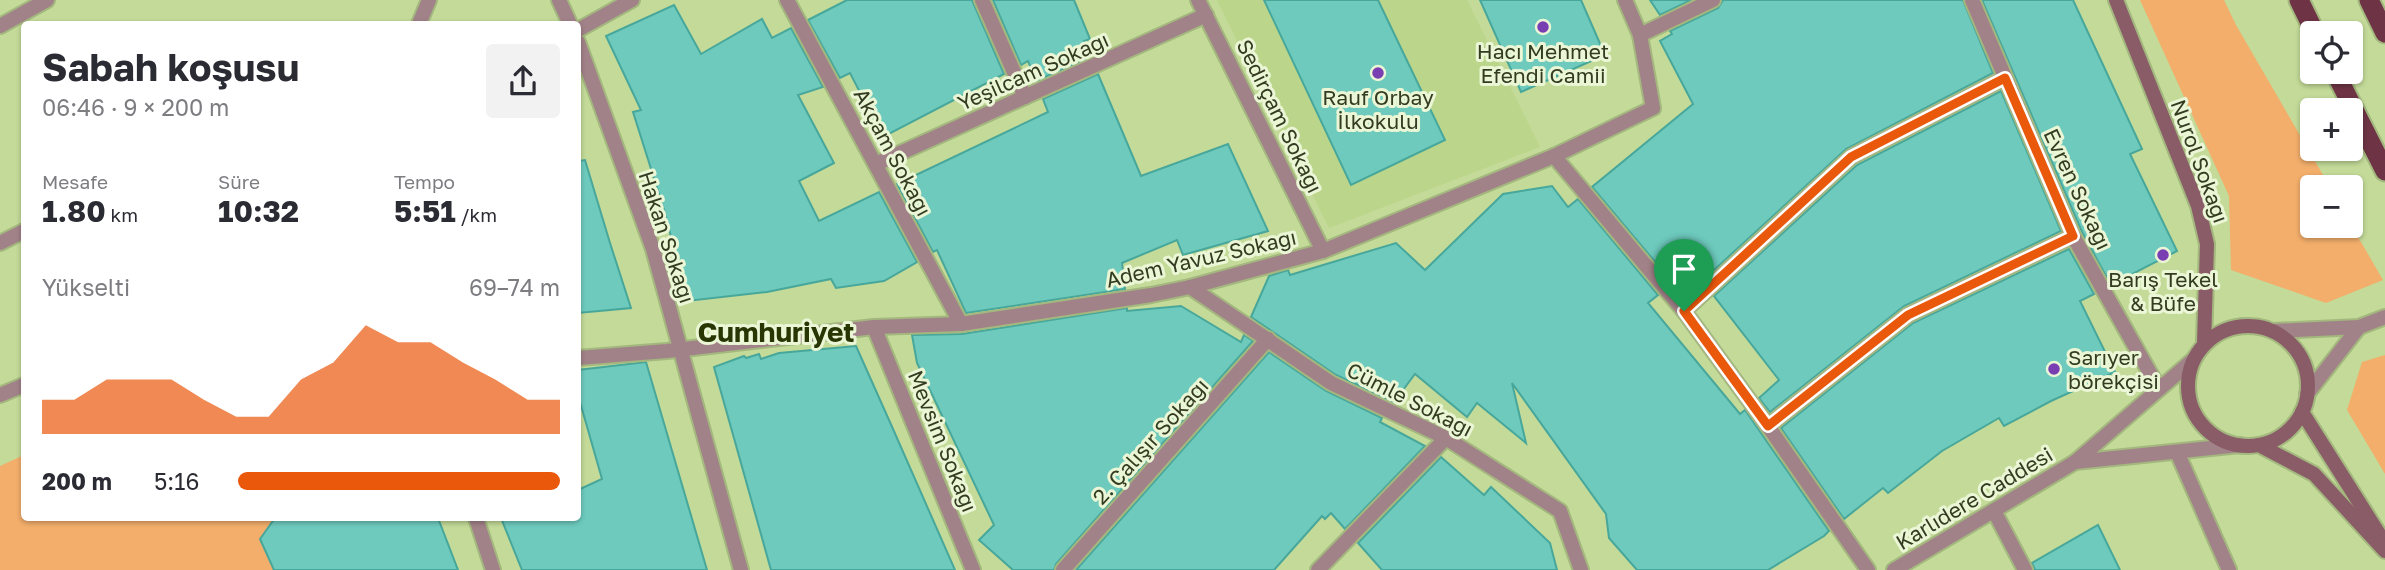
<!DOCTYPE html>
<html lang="tr">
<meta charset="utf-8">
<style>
:root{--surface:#fff;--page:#f2f2f3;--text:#2b2b33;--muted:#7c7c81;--accent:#ea580c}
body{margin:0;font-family:"Golos Text",sans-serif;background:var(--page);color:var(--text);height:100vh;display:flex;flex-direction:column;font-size:26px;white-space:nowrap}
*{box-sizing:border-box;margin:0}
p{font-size:23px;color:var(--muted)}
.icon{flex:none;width:38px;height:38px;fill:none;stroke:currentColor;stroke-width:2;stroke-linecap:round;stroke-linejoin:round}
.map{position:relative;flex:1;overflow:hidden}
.details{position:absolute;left:21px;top:21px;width:560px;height:500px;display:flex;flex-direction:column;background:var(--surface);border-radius:7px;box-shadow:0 2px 5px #0004}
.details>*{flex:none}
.controls{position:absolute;left:2300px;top:21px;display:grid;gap:14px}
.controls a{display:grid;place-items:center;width:63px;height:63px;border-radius:7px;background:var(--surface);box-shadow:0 2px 5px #0004;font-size:35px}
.pin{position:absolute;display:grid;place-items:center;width:60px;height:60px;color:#fff;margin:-72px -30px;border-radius:50% 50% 50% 0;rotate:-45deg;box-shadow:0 0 7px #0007}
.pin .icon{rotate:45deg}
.round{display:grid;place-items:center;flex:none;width:74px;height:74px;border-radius:7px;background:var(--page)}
.summary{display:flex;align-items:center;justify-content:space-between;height:119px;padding:0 21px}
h1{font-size:38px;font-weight:700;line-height:52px}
.figures{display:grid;grid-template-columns:repeat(3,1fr);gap:10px;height:119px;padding:7px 21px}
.figures div{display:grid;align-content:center}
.figures b{font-size:30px;font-weight:700}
.figures small{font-size:19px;font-weight:400}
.figures p{font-size:19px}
.chart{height:196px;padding:14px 21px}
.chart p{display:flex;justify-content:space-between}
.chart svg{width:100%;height:126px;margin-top:7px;fill:var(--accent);opacity:.7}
ul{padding:0 21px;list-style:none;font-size:23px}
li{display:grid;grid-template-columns:112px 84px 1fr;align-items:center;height:52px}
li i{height:18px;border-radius:9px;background:var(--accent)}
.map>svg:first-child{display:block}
.built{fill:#bbd58a}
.green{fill:#f3ae6b}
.building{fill:#6dcabd;stroke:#48a79b;stroke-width:2}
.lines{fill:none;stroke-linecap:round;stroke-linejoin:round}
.minor-casing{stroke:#a3b77e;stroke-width:18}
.tertiary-casing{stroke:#a3b77e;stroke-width:18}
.secondary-casing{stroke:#a3b77e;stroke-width:18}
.trunk-casing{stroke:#a3b77e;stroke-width:23}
.minor{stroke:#a28289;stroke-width:14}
.tertiary{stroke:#a28289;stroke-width:14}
.secondary{stroke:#8a5c67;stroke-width:14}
.trunk{stroke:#6e3445;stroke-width:19}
.route-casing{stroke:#fff;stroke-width:14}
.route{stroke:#ea580c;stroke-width:9}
.poi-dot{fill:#7a3eb3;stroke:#eaf6d5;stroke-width:2.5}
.labels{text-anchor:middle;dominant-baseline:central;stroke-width:6;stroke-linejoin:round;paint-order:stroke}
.poi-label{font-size:21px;fill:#333c21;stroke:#eaf6d5}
.street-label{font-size:21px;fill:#333c21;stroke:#eaf6d5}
.district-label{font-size:28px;font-weight:bold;fill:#283603;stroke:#eaf6d5}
</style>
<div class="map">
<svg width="2385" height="570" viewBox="0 0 2385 570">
<rect width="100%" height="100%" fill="#c3da98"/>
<polygon class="built" points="1217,0 1467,0 1540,147 1329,228"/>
<g class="green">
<polygon points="2140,0 2224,0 2236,25 2330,187 2312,187 2312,226 2350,226 2350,223 2383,280 2326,303 2231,270 2229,196"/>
<polygon points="2385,355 2385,474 2347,410 2362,362"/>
<polygon points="24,455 24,518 279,518 303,570 0,570 0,466"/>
</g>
<g class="building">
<polygon points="847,0 972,0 1004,74 883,137 850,73 840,78 808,20"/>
<polygon points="993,0 1074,0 1090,39 1084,41 1090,57 1036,81 1028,61 1021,65"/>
<polygon points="1264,0 1378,0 1445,140 1351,185"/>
<polygon points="1480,0 1581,0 1605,55 1521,92"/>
<polygon points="1650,0 1691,0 1660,15"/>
<polygon points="1723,0 1963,0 1993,73 1846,149 1702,281 1692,268 1673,283 1592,187 1693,104 1660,41 1672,34 1670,31 1718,8"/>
<polygon points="1982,0 2073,0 2142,149 2130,154 2177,251 2111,285 2082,232"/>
<polygon points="674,5 701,54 762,19 772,38 791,28 823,87 798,95 834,163 799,181 819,221 879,192 917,262 884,281 836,288 831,279 767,292 687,301 665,213 633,112 641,110 606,36"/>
<polygon points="1098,74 1141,176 1228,144 1268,231 1183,255 1177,240 1122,263 1125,289 966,313 937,250 933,252 897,184 1048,112 1043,99"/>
<polygon points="2001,91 2061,231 1904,306 1770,412 1759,398 1779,380 1714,296 1857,165"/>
<polygon points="585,160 610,243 631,308 578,313 578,161"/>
<polygon points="1552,186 1568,207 1578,199 1658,295 1648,303 1740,414 1745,410 1829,531 1824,536 1768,570 1637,570 1609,538 1606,514 1512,383 1526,443 1477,403 1467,417 1415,374 1394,402 1336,375 1251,317 1269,276 1288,270 1290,275 1396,243 1425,270 1503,194"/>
<polygon points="2069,249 2094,294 2080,301 2115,372 2051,401 2004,426 1999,418 1942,451 1888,493 1883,488 1844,519 1781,428 1913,323"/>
<polygon points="1181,306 1241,342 1244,335 1253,341 1056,564 1054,570 1013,570 979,540 994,525 917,363 912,335 962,334 1127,308 1127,311"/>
<polygon points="856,346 893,429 955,570 771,570 714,367 744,356 746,358 759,354 761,359 779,353"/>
<polygon points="1269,352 1326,391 1382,418 1380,422 1425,446 1345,529 1331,513 1325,519 1322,516 1274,570 1076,570"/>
<polygon points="646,362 707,570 522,570 501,518 578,518 578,490 602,479 578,395 578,370"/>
<polygon points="1441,457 1484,495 1491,487 1550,543 1557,570 1382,570 1358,543"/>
<polygon points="275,518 438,518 458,570 274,570 260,539"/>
<polygon points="2098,525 2120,570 2035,570 2032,563"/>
</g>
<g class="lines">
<g class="minor-casing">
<g id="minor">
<polyline points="559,0 570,24"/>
<polyline points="787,0 961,324"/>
<polyline points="982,0 1025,97"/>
<polyline points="1198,0 1323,251"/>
<polyline points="1972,0 2073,236 2159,389"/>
<polyline points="419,24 429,0"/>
<polyline points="0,26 47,0"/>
<polyline points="578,30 632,0"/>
<polyline points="1640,35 1713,0"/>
<polyline points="578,42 653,249 741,570"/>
<polyline points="1554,156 1684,311 1768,426 1868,570"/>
<polyline points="876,164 1206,15"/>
<polyline points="0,243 24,231"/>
<polyline points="1190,287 1331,383 1446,438 1560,511 1581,570"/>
<polyline points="1684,311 1851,157 2005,78"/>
<polyline points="874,327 973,570"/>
<polyline points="578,358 667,351 874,327 961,324 1151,295 1190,287 1323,251 1554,156 1653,108 1640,35 1625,0"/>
<polyline points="0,395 24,385"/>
<polyline points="1768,426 1908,315 2073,236"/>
<polyline points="2177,452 2229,570"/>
<polyline points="1994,511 2025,570"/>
<polyline points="476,518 493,570"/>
<polyline points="1063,570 1268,339"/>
<polyline points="1318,570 1446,438"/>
</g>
</g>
<g class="tertiary-casing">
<g id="tertiary">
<polyline points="2273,331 2359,327 2385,317"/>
<polyline points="2307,394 2359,327"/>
<polyline points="2075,462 2240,445"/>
<polyline points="1894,570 2075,462 2194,359"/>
</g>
</g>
<g class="secondary-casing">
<g id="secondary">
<polyline points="2116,0 2198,206 2207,244 2204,344"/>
<circle cx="2248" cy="386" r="60"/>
<polyline points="2302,412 2381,537"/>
<polyline points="2259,445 2314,474 2385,551"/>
</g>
</g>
<g class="trunk-casing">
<g id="trunk">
<polyline points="2299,0 2315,33"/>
<polyline points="2369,0 2385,33"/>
<polyline points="2335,72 2385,171"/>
</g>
</g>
<use href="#minor" class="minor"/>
<use href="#tertiary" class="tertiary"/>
<use href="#secondary" class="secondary"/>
<use href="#trunk" class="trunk"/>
</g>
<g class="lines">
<g class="route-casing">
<polygon id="route" points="2005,78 2073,236 1908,315 1768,426 1684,311 1851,157"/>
</g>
<use href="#route" class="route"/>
</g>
<g class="poi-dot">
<circle cx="1543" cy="27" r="7"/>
<circle cx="1378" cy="73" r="7"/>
<circle cx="2163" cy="255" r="7"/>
<circle cx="2054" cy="369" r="7"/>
</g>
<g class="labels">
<g class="poi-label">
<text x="1543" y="51">Hacı Mehmet<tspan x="1543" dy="24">Efendi Camii</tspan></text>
<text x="1378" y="97">Rauf Orbay<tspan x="1378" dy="24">İlkokulu</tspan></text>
<text x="2163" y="279">Barış Tekel<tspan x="2163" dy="24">&amp; Büfe</tspan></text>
<text x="2068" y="357" text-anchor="start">Sarıyer<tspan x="2068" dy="24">börekçisi</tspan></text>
</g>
<g class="street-label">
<text transform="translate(1033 71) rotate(-24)">Yeşilcam Sokağı</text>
<text transform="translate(1280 116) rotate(64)">Sedirçam Sokağı</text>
<text transform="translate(893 152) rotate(62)">Akçam Sokağı</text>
<text transform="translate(2200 161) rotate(70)">Nurol Sokağı</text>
<text transform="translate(2078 189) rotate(65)">Evren Sokağı</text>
<text transform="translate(667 237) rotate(72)">Hakan Sokağı</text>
<text transform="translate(1201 258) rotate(-13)">Adem Yavuz Sokağı</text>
<text transform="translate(1410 399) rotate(27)">Cümle Sokağı</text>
<text transform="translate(943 441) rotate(68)">Mevsim Sokağı</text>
<text transform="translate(1150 441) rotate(-48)">2. Çalışır Sokağı</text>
<text transform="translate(1974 498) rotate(-31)">Karlıdere Caddesi</text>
</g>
<g class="district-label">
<text x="776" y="331">Cumhuriyet</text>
</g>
</g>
</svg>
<div class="controls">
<a><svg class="icon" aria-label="locate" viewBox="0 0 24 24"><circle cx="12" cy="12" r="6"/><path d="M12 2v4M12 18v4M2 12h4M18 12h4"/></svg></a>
<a>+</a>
<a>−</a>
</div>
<div class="pin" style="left:1684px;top:311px;background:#1e9e55"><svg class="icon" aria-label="arrive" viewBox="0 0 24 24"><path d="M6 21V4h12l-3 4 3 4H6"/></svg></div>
<section class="details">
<div class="summary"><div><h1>Sabah koşusu</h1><p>06:46 · 9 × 200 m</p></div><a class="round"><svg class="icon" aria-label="share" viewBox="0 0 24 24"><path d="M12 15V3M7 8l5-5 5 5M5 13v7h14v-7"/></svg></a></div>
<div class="figures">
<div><p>Mesafe</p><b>1.80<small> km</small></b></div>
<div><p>Süre</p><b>10:32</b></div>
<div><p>Tempo</p><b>5:51<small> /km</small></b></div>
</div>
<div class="chart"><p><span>Yükselti</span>69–74 m</p>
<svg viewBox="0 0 160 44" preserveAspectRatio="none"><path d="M0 44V32L10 32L20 25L30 25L40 25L50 32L60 38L70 38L80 25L90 19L100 6L110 12L120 12L130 19L140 25L150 32L160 32V44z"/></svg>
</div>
<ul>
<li><b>200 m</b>5:16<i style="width:100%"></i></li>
</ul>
</section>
</div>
